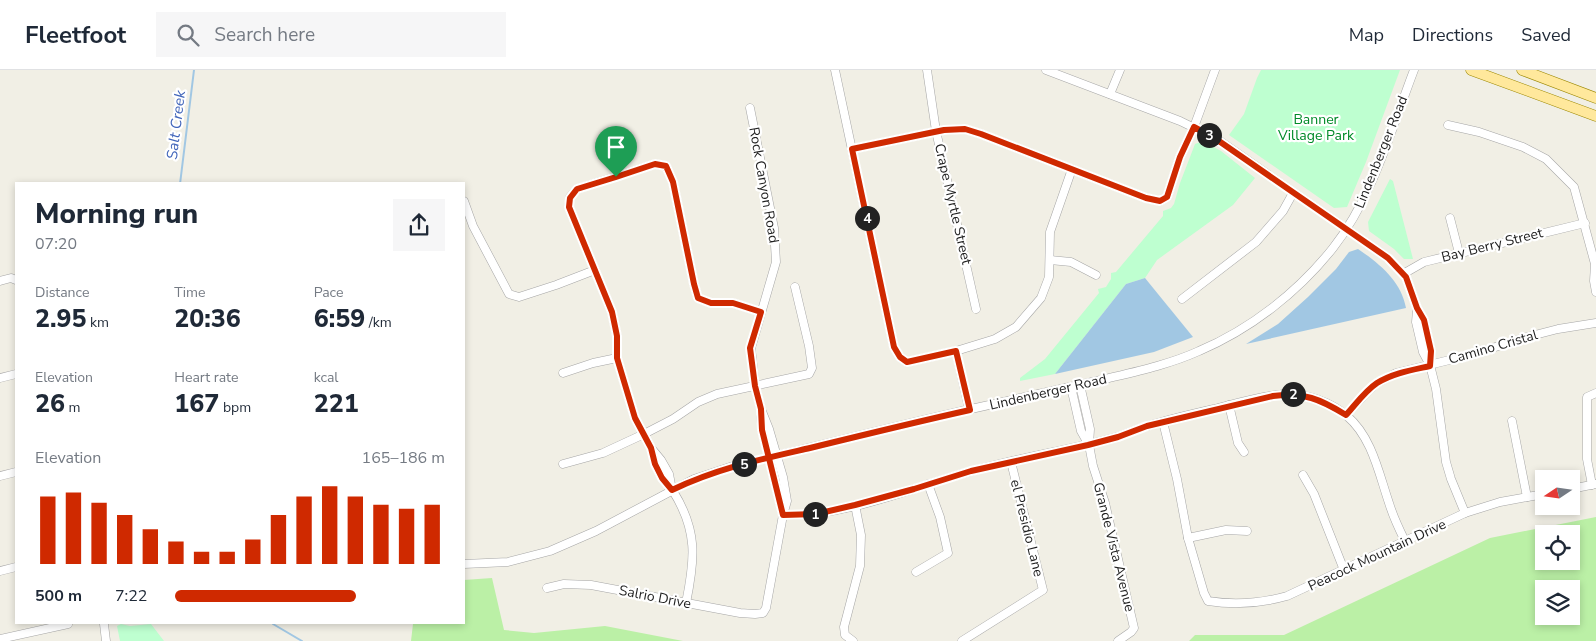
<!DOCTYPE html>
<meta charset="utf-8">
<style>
:root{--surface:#fff;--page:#f6f6f7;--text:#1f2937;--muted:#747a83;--line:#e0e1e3;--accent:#cf2900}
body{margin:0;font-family:"Nunito Sans",sans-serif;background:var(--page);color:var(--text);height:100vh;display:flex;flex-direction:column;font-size:19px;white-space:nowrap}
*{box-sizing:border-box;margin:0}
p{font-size:16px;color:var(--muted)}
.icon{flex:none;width:28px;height:28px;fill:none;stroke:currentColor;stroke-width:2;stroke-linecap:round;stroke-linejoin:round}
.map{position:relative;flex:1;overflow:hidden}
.details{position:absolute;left:15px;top:112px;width:450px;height:442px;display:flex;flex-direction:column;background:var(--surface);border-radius:0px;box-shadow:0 2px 8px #0003}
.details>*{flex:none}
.needle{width:32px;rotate:257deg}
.tools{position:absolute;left:1535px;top:400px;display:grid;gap:10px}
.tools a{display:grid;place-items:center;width:45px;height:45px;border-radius:0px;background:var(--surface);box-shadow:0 2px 8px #0003;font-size:25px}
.pin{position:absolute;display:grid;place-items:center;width:42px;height:42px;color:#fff;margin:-51px -21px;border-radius:50% 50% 50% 0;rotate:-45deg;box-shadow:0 0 5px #0007}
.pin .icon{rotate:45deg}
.km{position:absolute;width:25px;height:25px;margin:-12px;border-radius:50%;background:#222;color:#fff;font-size:14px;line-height:25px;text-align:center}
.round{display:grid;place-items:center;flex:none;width:52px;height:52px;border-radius:0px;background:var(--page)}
.overview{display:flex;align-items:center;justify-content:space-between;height:85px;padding:0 20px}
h1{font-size:28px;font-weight:800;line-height:38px}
.figures{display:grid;grid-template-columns:repeat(3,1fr);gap:8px;height:85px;padding:5px 20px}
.figures div{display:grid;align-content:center}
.figures b{font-size:25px;font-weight:800}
.figures small{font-size:14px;font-weight:400}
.figures p{font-size:14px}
.chart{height:140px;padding:10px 20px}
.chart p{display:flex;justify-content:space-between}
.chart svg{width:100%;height:90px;margin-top:5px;stroke:var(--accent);stroke-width:6}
ul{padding:0 20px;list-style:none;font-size:16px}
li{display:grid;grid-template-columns:80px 60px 1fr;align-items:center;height:38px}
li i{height:12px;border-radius:6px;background:var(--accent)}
header{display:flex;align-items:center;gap:30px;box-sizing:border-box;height:70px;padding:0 25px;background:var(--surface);border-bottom:1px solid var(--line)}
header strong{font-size:24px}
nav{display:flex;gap:28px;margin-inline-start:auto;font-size:18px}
.search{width:350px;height:45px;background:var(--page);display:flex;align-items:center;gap:12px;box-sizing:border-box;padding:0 18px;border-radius:0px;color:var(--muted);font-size:19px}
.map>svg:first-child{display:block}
.grass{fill:#bbf0a6;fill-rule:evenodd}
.park{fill:#beffd0}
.water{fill:#a1c7e3}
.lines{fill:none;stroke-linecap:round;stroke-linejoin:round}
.stream{stroke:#a1c7e3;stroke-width:2}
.minor-casing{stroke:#a6a6a6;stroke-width:9}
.major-casing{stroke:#9b8700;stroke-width:11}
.minor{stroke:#fff;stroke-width:8}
.major{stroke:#ffe89c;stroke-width:10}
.route-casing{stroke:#fff;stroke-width:10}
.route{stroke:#cf2900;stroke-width:6}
.labels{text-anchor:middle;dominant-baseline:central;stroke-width:4.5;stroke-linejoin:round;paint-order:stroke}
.park-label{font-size:14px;fill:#008a28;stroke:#fff}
.street-label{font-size:14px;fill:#1f1f1f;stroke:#fff}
.water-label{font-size:15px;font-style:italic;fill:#4165ba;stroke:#fff}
</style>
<header>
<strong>Fleetfoot</strong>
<div class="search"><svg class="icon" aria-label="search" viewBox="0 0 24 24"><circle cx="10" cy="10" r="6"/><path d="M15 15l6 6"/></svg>Search here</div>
<nav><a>Map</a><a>Directions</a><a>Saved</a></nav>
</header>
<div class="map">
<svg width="1596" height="571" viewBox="0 0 1596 571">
<rect width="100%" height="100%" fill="#f1efe5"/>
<g class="grass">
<path d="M1596,447V571H1189L1195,565H1284L1490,468ZM1544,464H1571V491H1544ZM1544,519H1571V546H1544Z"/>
<polygon points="492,508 504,560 534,563 605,556 683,571 411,571 413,554 464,554 464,510"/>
</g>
<g class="park">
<polygon points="1261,0 1400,0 1366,92 1347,137 1334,138 1229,65 1244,44 1257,8"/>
<polygon points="1203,71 1221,81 1255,108 1233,135 1157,190 1145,208 1126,214 1055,304 1020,311 1020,308 1045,289 1099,223 1098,219 1106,217 1111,209 1111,203 1116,202 1163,146 1163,141 1171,138 1174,134 1180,113 1195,74"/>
<polygon points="1390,109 1393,111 1413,189 1404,189 1394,179 1369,161 1368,152"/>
<polygon points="121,554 130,556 151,554 164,571 120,571 117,556"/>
</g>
<g class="water">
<path d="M1358,179C1380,194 1401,211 1406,238L1246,274L1278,254L1308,227L1336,199L1349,182Z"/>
<polygon points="1145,208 1193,267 1154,282 1055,304 1126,214"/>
</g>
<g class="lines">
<g class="stream">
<polyline points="180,114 194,0"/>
<polyline points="273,554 302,571"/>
</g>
<g class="minor-casing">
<g id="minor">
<polyline points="835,0 894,277 900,287 907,292 956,281 995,269 1016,257 1041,228 1049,207 1050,162 1072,99"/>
<polyline points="927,0 936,61 976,239"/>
<polyline points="1046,0 1180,51 1217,69 1388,188 1406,207 1417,238 1424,250 1431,281 1430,295"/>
<polyline points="1110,24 1120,0"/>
<polyline points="1448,55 1479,62 1523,77 1546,89 1574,117 1595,194 1594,211 1596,222"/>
<polyline points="852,79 944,60 965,59 981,64 1146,128 1160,131 1167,127 1180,87 1194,57 1215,0"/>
<polyline points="464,131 473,156 509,224 519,227 556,215 595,200"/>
<polyline points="1450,148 1459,183"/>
<polyline points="1050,190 1071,192 1096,205"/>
<polyline points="1403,204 1424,192 1585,153"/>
<polyline points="0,211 11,208 16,210"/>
<polyline points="1182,229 1256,172 1283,141 1293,123"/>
<polyline points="1417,240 1416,252 1423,282 1430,295 1436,319 1446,392 1451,409 1465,443"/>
<polyline points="956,281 969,339"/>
<polyline points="563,303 593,293 617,288"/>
<polyline points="0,308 16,304"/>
<polyline points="1080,315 1090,359 1089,375"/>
<polyline points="1071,317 1081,361 1089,375 1093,396 1105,433 1134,558 1131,562 1118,571"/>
<polyline points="1229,335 1238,373 1244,382"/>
<polyline points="1346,345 1369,320 1377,313 1396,303 1470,285 1527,267 1558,259 1596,253"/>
<polyline points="761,347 762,360 783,445"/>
<polyline points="1512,351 1527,427"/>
<path d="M1163,352L1177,409L1188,468L1204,523L1208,531C1233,535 1262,533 1287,526L1465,443L1500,432L1544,424"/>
<path d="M652,381C654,390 657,401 663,409C666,413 670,417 673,421C698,461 695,489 686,533"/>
<polyline points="563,394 603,383 644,364 673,349 698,332 717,324 809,304 812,298 809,276 795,217"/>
<polyline points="1303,405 1314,424 1344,500"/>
<polyline points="0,406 16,402"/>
<polyline points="1592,415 1587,389 1587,327 1596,323"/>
<polyline points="1571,419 1596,414"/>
<polyline points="672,420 669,404 661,390 651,378 635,348 617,288 617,266 612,242 569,137 570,127 577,119 655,94 666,96 673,112 694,214 698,228 711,233 733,233 761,242"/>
<path d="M783,445C842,446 899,423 955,406C1006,390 1060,382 1113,368C1125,365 1136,359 1148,356C1170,349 1192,344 1214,339C1237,333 1261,326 1284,324C1306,323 1331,332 1347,346C1372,367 1379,404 1389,433C1393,446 1399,459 1405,471"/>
<polyline points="1188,468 1226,460 1247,461"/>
<path d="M464,494L508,492L550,481L596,461L694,409L730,397C810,378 891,357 971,339C1014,329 1058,320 1101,310C1134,302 1168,295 1199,281C1251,259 1298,222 1333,178C1373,127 1391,60 1414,0"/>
<polyline points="0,501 16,497"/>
<polyline points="916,502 948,483 940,447 928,414"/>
<polyline points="547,518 564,514 591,515 740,543 755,544 763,543 766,538 783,445 787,431 783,407 769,359 761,339 755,316 751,278 776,192 774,158 750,38"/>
<polyline points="104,554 106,571"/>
<polyline points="0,569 68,554"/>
<polyline points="853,571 845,565 844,557 860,496 861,465 855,435"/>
<polyline points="962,571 1043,520 1011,392"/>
</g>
</g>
<g class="major-casing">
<g id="major">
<polyline points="1471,0 1596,46"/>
<polyline points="1522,0 1596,28"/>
</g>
</g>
<use href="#minor" class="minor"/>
<use href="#major" class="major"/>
</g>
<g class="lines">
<g class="route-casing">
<path id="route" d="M616,107L655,94L666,96L673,112L694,214L698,228L711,233H733L761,242L750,278L755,316L761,339L762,360L783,445L816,444L855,435L914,419L971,401L1088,375L1118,367L1147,356L1273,326C1304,322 1320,329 1346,345C1356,334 1365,321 1377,313C1393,303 1412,300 1430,296L1431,281L1424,250L1417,238L1406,207L1388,188L1216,69L1194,57L1180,87L1167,127L1160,131L1146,128L981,64L965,59L944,60L852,79L894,277L900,287L907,292L956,281L970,340C916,352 863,365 810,378C762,389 718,398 672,420L662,408L655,394L651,378L635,348L617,288V266L612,242L569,137L570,128L577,119L616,107"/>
</g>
<use href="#route" class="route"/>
</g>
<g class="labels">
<g class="park-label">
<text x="1316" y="49">Banner<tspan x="1316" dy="16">Village Park</tspan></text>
</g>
<g class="street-label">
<text transform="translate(1381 82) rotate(-68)">Lindenberger Road</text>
<text transform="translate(764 115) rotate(80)">Rock Canyon Road</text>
<text transform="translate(953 134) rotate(77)">Crape Myrtle Street</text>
<text transform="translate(1492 175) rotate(-14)">Bay Berry Street</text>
<text transform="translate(1493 277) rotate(-16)">Camino Cristal</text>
<text transform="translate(1048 322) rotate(-13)">Lindenberger Road</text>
<text transform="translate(1027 458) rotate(76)">el Presidio Lane</text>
<text transform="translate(1114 477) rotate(76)">Grande Vista Avenue</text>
<text transform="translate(1377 485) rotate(-25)">Peacock Mountain Drive</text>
<text transform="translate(655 527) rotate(11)">Salrio Drive</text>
</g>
<g class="water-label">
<text transform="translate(176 55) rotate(-83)">Salt Creek</text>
</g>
</g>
</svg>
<div class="tools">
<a><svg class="needle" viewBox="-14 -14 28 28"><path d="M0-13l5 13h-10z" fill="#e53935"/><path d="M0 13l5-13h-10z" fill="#747a83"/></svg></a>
<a><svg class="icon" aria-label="locate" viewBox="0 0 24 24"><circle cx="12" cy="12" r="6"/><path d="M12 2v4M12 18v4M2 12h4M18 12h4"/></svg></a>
<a><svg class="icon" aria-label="layers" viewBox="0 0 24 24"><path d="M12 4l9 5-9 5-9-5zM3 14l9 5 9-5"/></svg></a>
</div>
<div class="pin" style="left:616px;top:107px;background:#1e9e55"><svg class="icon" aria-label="arrive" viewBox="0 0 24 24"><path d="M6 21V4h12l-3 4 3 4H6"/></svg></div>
<b class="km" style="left:815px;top:444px">1</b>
<b class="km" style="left:1293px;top:324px">2</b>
<b class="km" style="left:1209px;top:65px">3</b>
<b class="km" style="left:867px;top:148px">4</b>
<b class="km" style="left:744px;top:394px">5</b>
<section class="details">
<div class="overview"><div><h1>Morning run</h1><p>07:20</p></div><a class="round"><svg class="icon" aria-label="share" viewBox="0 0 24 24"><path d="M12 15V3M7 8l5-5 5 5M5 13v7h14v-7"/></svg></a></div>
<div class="figures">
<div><p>Distance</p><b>2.95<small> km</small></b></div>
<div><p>Time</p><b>20:36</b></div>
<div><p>Pace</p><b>6:59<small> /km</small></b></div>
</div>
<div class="figures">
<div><p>Elevation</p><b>26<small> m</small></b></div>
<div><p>Heart rate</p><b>167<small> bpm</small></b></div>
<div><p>kcal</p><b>221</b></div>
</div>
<div class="chart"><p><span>Elevation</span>165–186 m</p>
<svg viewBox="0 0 160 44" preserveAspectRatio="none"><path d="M5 44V11M15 44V9M25 44V14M35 44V20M45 44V27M55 44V33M65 44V38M75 44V38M85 44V32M95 44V20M105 44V11M115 44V6M125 44V11M135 44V15M145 44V17M155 44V15"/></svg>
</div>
<ul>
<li><b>500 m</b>7:22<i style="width:67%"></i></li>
</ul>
</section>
</div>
